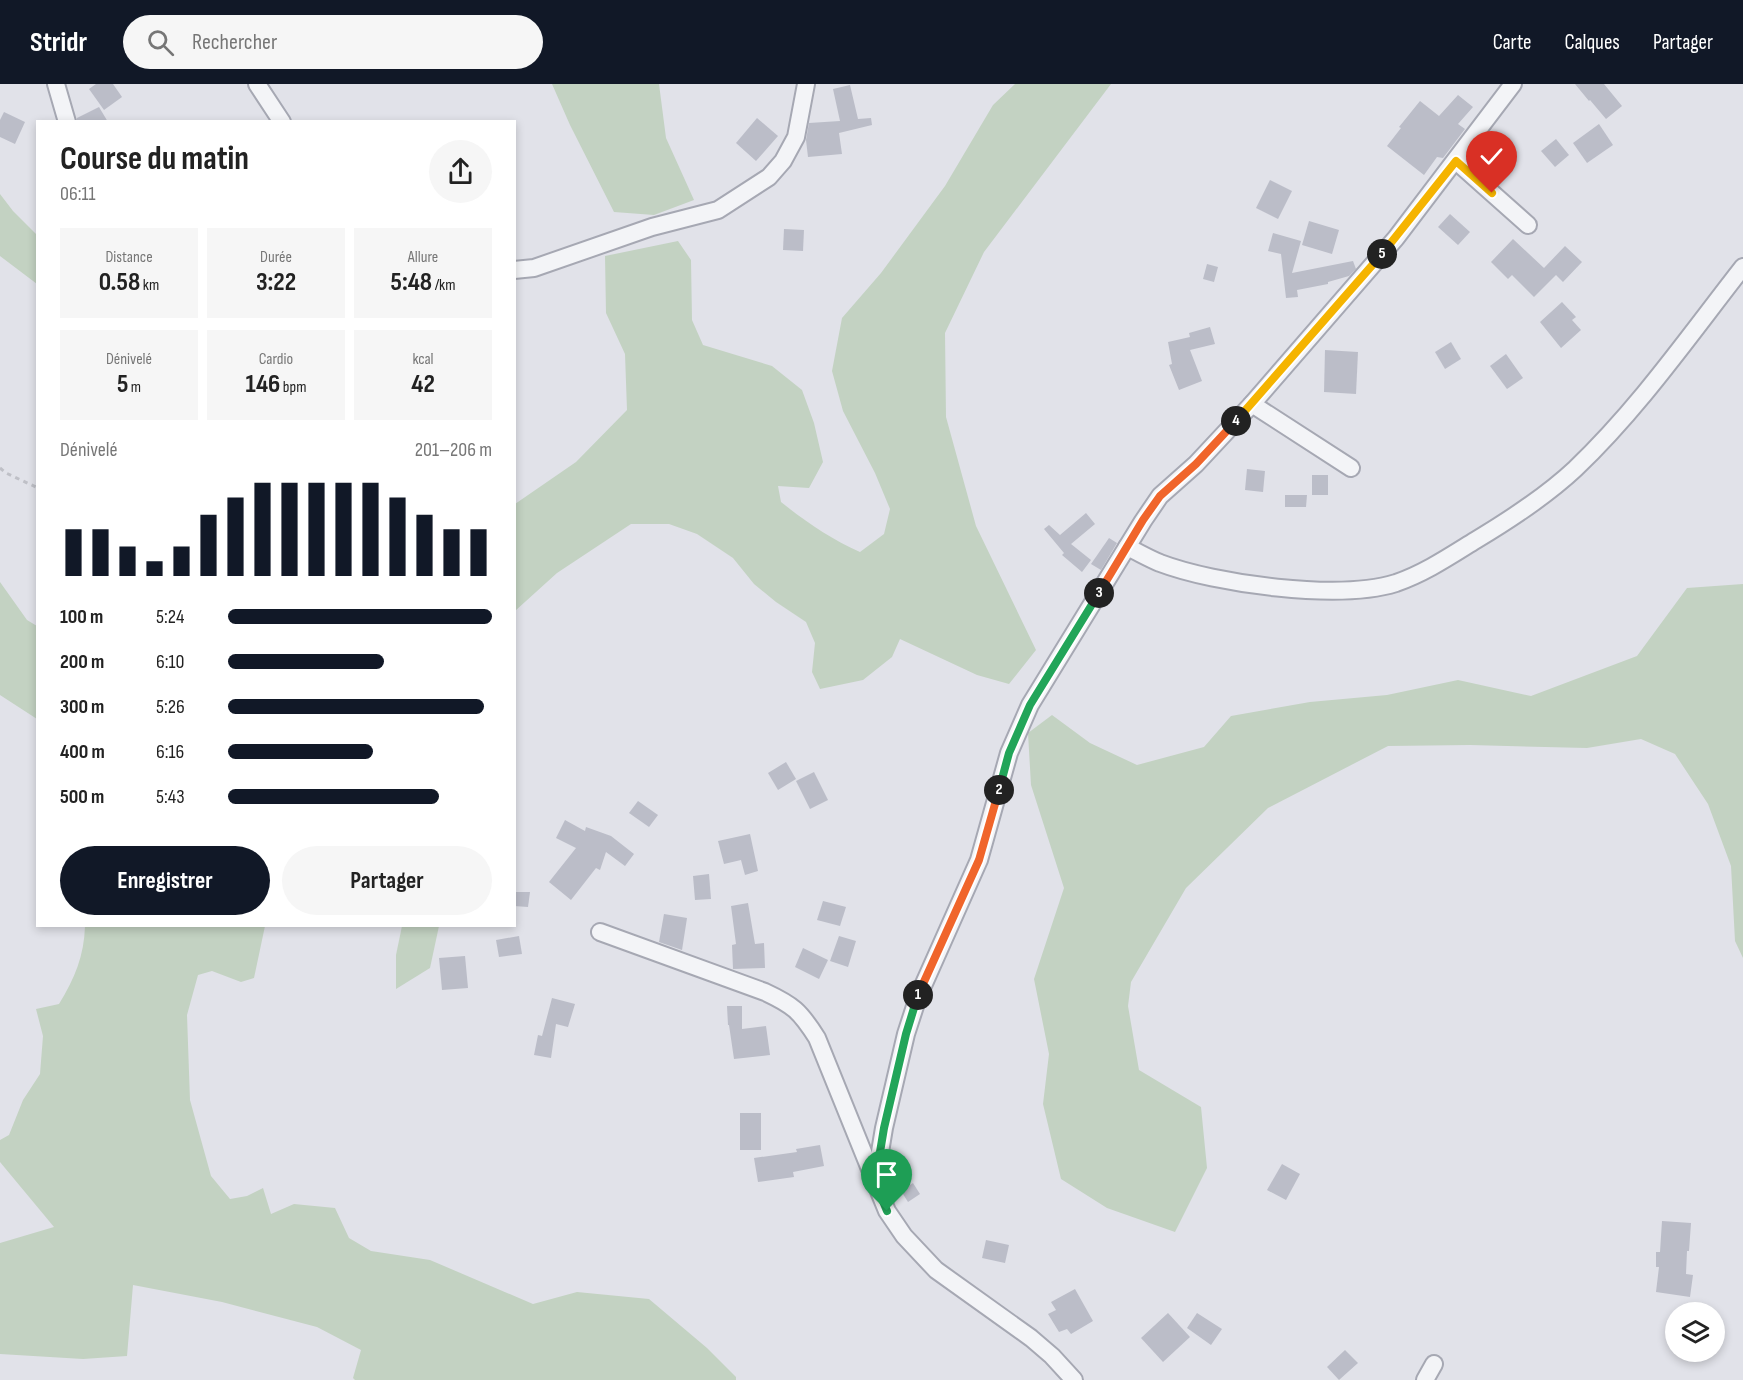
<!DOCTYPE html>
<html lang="fr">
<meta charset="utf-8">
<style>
:root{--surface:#fff;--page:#f6f6f6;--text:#222;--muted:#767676;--accent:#111827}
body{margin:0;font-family:"Sofia Sans Condensed",sans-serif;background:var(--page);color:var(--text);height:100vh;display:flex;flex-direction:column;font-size:22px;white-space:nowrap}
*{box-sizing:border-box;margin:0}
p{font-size:20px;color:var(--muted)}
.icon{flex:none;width:33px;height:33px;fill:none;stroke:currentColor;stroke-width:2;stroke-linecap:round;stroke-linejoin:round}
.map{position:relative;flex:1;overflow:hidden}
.drawer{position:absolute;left:36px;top:36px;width:480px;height:807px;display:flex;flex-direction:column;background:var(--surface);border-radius:0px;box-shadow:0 3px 9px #0003}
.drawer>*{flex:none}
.controls{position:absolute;left:1665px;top:1218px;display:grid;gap:12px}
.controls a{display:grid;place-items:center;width:60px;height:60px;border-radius:50%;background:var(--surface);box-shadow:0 3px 9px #0003;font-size:30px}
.pin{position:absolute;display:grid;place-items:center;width:51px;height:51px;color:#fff;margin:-62px -26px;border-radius:50% 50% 50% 0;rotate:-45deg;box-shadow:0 0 6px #0007}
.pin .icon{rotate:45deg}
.km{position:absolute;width:30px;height:30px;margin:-15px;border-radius:50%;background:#222;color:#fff;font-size:16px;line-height:30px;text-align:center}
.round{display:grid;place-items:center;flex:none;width:63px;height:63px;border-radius:32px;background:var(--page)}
.head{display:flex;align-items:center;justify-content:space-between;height:102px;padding:0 24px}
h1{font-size:33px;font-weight:700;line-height:45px}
.stats{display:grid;grid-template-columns:repeat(3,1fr);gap:9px;height:102px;padding:6px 24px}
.stats div{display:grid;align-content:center;border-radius:0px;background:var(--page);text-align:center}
.stats b{font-size:26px;font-weight:700}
.stats small{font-size:16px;font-weight:400}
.stats p{font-size:16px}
.chart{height:168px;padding:12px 24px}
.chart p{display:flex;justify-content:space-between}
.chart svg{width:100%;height:108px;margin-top:6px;stroke:var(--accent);stroke-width:6}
.button{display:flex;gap:12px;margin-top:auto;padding:12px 24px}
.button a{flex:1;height:69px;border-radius:36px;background:var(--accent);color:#fff;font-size:24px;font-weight:700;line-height:69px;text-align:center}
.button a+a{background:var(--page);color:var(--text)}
ul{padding:0 24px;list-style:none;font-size:20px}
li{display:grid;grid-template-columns:96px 72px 1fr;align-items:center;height:45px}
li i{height:15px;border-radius:8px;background:var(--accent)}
header{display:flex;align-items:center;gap:36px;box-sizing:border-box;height:84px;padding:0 30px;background:var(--accent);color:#fff}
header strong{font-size:28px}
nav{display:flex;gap:33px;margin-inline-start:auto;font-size:21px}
.search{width:420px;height:54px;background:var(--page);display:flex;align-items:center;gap:15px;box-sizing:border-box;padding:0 21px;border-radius:33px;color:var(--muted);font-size:22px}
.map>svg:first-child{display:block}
.green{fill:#c3d2c2}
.building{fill:#bbbdc8}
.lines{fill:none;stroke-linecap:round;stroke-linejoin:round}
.minor-casing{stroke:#a6a8b3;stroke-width:20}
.path{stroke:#bfc0c7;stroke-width:3;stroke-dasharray:4.5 4.5;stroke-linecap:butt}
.minor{stroke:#f3f4f7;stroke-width:16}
.split-1-casing{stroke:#fff;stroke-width:12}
.split-2-casing{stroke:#fff;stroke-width:12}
.split-3-casing{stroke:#fff;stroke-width:12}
.split-4-casing{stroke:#fff;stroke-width:12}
.split-5-casing{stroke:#fff;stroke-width:12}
.split-6-casing{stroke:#fff;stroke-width:12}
.split-1{stroke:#22a559;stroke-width:8}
.split-2{stroke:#f0652b;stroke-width:8}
.split-3{stroke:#22a559;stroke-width:8}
.split-4{stroke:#f0652b;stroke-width:8}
.split-5{stroke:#f5b400;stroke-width:8}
.split-6{stroke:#f5b400;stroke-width:8}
</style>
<header>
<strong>Stridr</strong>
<div class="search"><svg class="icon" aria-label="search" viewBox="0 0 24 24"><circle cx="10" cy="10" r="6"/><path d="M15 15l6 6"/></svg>Rechercher</div>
<nav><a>Carte</a><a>Calques</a><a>Partager</a></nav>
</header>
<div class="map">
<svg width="1743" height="1296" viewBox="0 0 1743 1296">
<rect width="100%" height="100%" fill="#e1e2e9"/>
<g class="green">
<polygon points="552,0 659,0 666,54 694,116 654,131 614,128 570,41"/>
<path d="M1015,0H1111L984,168L945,249L946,333L976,442L1036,566L1009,600L977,591L900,555L892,573L863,596L820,605L812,588L815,559L806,538L776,518L754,500L733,474L697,450L669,440H631L557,489L515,527V420L576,378L627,326L625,270L606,229L605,172L678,157L691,176L692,236L703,261L772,282L802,306L814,339L823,378L809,404L778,402L781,418C806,438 831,455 860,468L884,450L890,425L875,389L843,327L832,287L842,234L881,189L945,102L993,21Z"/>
<polygon points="0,110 13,127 37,151 37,200 0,172"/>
<polygon points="0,498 27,536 37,542 37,635 0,611"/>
<polygon points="1743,500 1743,874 1735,857 1731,782 1708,720 1675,670 1641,655 1587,664 1470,661 1388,662 1268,724 1186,804 1131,898 1128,922 1139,986 1201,1023 1207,1084 1175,1148 1107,1124 1061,1095 1043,1020 1049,970 1034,895 1064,804 1031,701 1028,649 1052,631 1090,659 1137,681 1204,663 1231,632 1310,618 1387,611 1458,596 1531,612 1637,572 1687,504"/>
<path d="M85,842H265L254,894L241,898L212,887L198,891L187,931L190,1016L211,1092L230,1115L247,1112L263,1104L271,1130L294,1120L335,1124L349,1154L371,1167L430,1176L533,1220L577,1208L649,1215L707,1264L736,1293V1296H355L353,1294L361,1266L317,1243L222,1218L133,1201L127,1272L83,1275L0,1270V1159L54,1143L0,1078V1056L9,1051L23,1016L40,990L43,952L36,925L59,920C75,894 84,872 85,842Z"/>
<polygon points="402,842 439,842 430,884 396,905 396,871"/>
</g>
<g class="building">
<polygon points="96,0 113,0 122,13 104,26 89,5"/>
<polygon points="1575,0 1604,0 1622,22 1606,35 1590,16 1589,17"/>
<polygon points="850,1 858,35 871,34 872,41 839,49 842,70 808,73 806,56 809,39 840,37 833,5"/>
<polygon points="1458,11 1473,23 1458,40 1465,45 1443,74 1437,73 1424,91 1387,62 1401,44 1399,43 1420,17 1439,32"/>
<polygon points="99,23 108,38 77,38 77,34"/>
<polygon points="4,28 25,38 15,60 0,53 0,36"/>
<polygon points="757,34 778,52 756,77 736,59"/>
<polygon points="1599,40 1613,61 1587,79 1573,59"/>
<polygon points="1556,55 1569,71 1555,83 1541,67"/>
<polygon points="1270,96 1292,107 1278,135 1256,124"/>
<polygon points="1450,130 1470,148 1458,161 1438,143"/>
<polygon points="1309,137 1339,146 1332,170 1302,161"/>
<polygon points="784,145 804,146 803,167 783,166"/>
<polygon points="1273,149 1301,157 1292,189 1353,177 1356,185 1349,192 1328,198 1328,200 1297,206 1298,213 1286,214 1281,170 1268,167"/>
<polygon points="1513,155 1544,184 1565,162 1582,178 1563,198 1556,191 1534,213 1512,191 1508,195 1491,178"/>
<polygon points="1207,180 1218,183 1214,198 1203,195"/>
<polygon points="1562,218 1576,233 1572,236 1581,246 1561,264 1540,238"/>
<polygon points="1210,243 1215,260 1190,266 1202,297 1179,306 1169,281 1172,280 1168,258 1190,253 1189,249"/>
<polygon points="1451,258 1461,275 1445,285 1435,268"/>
<polygon points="1325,266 1358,268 1356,310 1324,308"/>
<polygon points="1506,270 1523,294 1507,305 1490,282"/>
<polygon points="1247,385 1265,387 1263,408 1245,406"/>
<rect x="1312" y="391" width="16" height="20"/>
<polygon points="1285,411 1307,411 1306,423 1285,423"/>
<polygon points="1086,429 1095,440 1071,460 1091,476 1082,488 1062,471 1064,469 1044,445 1049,441 1060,451"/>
<polygon points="1109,454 1117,459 1101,486 1091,480"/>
<polygon points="786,678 796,695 778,706 768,689"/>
<polygon points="814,688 828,716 810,725 796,697"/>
<polygon points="638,717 658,731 649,743 629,729"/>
<polygon points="565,736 585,747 586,743 611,752 634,770 625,782 606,768 600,786 596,784 571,816 549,798 576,764 556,754"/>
<polygon points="750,750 758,787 745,791 741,776 724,780 718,757"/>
<polygon points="709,790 711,815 695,816 693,792"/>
<polygon points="514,808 530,808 528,823 514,822"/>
<polygon points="823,817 846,823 840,842 817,836"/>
<polygon points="748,819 755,860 764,859 765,884 733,885 732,861 736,860 731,822"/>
<polygon points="664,830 687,834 682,866 659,858"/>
<polygon points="519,852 522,870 499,873 496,856"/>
<polygon points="839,852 856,857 848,883 830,877"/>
<polygon points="803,864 828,876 819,895 795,883"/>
<polygon points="465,872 468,904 442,906 439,874"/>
<polygon points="552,914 575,920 568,943 556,940 551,974 534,971 538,951 542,952"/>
<polygon points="727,922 742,922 742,945 766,942 770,971 734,975 729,941 728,941"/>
<rect x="740" y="1029" width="21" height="37"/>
<polygon points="820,1061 824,1082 793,1088 794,1093 758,1098 754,1074 797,1068 796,1065"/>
<polygon points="1282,1080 1300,1090 1286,1116 1267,1106"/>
<polygon points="913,1099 920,1110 908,1118 901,1107"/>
<polygon points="1662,1137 1691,1139 1689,1167 1687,1167 1686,1190 1693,1191 1690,1213 1656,1208 1659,1183 1656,1183 1656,1168 1660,1168"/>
<polygon points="986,1156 1009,1161 1005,1179 982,1174"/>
<polygon points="1075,1205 1093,1237 1071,1250 1067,1245 1059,1248 1048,1230 1056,1226 1051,1218"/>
<polygon points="1168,1229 1190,1253 1163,1278 1141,1254"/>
<polygon points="1197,1229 1222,1245 1211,1261 1187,1244"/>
<polygon points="1345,1266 1358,1279 1339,1296 1327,1283"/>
</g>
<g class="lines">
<g class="minor-casing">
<g id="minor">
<polyline points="56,0 67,38"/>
<polyline points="257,0 282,38"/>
<polyline points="1456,77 1528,141"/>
<polyline points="514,186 534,184 652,143 718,126 769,93 783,77 796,53 806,0"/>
<polyline points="1252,320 1351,384"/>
<path d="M1127,463C1138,468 1148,474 1160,479C1215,500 1339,517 1396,499C1425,489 1450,472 1476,456C1511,435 1545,413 1575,385C1639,324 1689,252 1743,183"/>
<path d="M600,848L765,908C793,921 800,927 817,954L876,1100"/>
<polyline points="1074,1296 1052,1272 1031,1254 936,1186 904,1152 887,1127 878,1105 879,1074 884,1044 906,950 918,913 979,776 1009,669 1030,621 1143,437 1160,412 1196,380 1252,320 1396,154 1513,0"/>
<polyline points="1425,1296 1434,1280"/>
</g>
</g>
<polyline class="path" points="0,384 6,389 38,404"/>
<use href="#minor" class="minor"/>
</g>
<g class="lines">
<g class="split-1-casing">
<polyline id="split-1" points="887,1127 878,1105 879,1074 884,1044 906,950 918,911"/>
</g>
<g class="split-2-casing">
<polyline id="split-2" points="918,911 979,776 999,706"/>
</g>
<g class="split-3-casing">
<polyline id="split-3" points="999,706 1009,669 1030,621 1099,509"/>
</g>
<g class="split-4-casing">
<polyline id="split-4" points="1099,509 1143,436 1160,412 1196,380 1236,337"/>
</g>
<g class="split-5-casing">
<polyline id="split-5" points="1236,337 1382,170"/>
</g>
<g class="split-6-casing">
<polyline id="split-6" points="1382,170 1456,77 1492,109"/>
</g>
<use href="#split-1" class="split-1"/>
<use href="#split-2" class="split-2"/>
<use href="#split-3" class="split-3"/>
<use href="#split-4" class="split-4"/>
<use href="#split-5" class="split-5"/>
<use href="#split-6" class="split-6"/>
</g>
</svg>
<div class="controls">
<a><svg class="icon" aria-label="layers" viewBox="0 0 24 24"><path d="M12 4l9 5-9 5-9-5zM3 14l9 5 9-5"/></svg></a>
</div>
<div class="pin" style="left:887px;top:1127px;background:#1e9e55"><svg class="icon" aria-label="arrive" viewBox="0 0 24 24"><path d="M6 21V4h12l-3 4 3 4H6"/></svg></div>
<div class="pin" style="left:1492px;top:109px;background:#d93025"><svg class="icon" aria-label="check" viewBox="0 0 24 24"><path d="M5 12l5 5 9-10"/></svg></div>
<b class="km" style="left:918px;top:911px">1</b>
<b class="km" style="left:999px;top:706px">2</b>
<b class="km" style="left:1099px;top:509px">3</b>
<b class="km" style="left:1236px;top:337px">4</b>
<b class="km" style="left:1382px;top:170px">5</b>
<section class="drawer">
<div class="head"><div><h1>Course du matin</h1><p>06:11</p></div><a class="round"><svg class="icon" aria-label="share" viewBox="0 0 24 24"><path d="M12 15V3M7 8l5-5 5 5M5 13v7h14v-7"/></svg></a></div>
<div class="stats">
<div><p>Distance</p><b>0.58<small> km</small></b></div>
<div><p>Durée</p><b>3:22</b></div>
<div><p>Allure</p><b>5:48<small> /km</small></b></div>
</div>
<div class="stats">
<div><p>Dénivelé</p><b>5<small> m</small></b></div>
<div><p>Cardio</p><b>146<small> bpm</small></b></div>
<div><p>kcal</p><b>42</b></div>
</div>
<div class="chart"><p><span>Dénivelé</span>201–206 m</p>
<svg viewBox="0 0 160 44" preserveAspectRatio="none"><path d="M5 44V25M15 44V25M25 44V32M35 44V38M45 44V32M55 44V19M65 44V12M75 44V6M85 44V6M95 44V6M105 44V6M115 44V6M125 44V12M135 44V19M145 44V25M155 44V25"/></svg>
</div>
<ul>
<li><b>100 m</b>5:24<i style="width:100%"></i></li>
<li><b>200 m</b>6:10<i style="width:59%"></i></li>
<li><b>300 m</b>5:26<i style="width:97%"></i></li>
<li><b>400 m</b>6:16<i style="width:55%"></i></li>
<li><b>500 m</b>5:43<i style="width:80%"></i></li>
</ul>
<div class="button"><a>Enregistrer</a><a>Partager</a></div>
</section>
</div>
